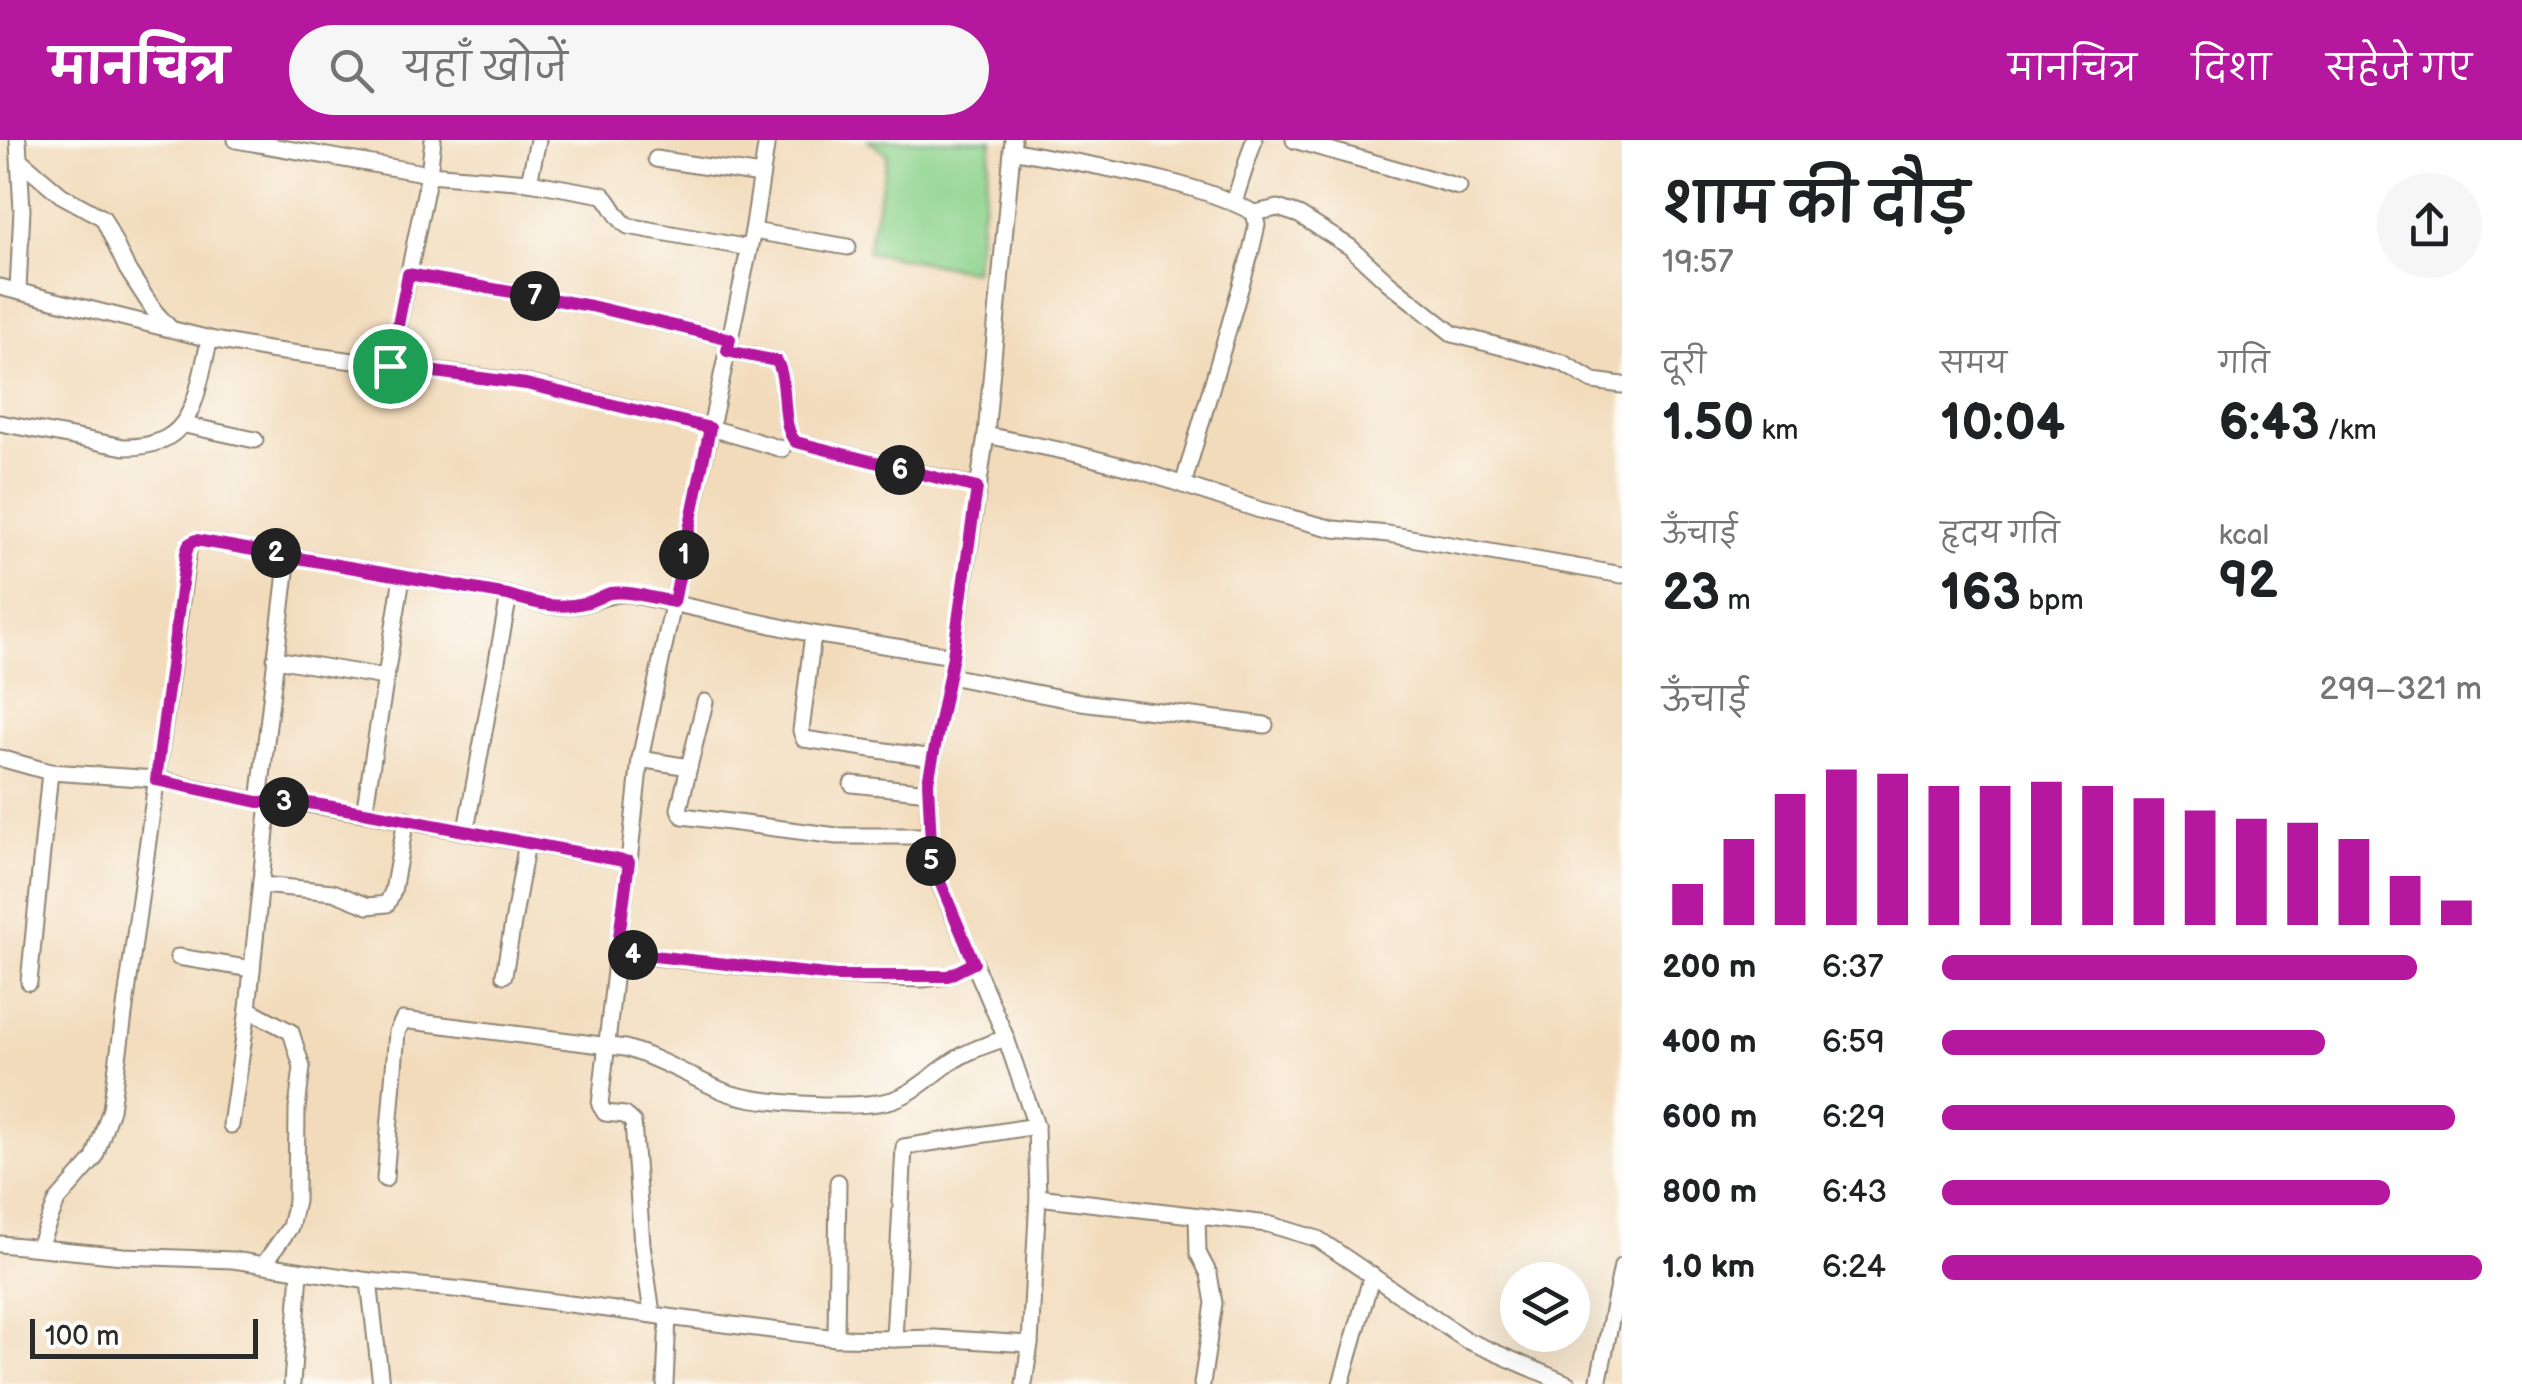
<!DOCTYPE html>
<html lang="hi">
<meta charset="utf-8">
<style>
:root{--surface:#fff;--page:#f6f6f6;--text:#202124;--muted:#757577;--accent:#b5179e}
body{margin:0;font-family:"Balsamiq Sans","Playpen Sans Deva",sans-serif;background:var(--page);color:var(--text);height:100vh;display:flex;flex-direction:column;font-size:38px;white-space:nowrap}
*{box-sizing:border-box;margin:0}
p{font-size:32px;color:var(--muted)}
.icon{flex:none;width:55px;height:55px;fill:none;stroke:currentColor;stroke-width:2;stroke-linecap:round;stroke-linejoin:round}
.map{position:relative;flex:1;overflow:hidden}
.drawer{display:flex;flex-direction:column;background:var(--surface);width:900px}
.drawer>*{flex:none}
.tools{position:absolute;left:1500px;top:1122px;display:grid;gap:20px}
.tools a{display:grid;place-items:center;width:90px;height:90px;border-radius:50%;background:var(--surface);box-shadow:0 10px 40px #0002;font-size:50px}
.scale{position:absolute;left:30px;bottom:25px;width:228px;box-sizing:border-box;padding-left:10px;border:5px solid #2b2b2b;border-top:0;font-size:28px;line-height:35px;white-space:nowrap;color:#2b2b2b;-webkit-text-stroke:8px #fdfcf7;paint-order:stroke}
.pin{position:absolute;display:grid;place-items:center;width:85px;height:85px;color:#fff;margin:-42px;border:5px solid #fff;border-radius:50%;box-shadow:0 2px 10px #0007}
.km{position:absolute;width:50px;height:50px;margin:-25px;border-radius:50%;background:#222;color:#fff;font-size:28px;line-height:50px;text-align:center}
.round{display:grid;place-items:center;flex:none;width:105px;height:105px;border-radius:52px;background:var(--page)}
.headline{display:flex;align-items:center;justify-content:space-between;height:170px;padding:0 40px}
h1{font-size:55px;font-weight:600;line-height:75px}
.stats{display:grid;grid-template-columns:repeat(3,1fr);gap:15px;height:170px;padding:10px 40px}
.stats div{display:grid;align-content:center}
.stats b{font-size:50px;font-weight:600}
.stats small{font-size:28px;font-weight:400}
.stats p{font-size:28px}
.chart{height:280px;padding:20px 40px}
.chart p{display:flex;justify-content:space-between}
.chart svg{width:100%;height:180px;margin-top:10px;stroke:var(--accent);stroke-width:6}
ul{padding:0 40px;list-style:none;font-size:32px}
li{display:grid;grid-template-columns:160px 120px 1fr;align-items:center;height:75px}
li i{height:25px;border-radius:12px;background:var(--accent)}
header{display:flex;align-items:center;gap:60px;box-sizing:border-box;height:140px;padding:0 50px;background:var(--accent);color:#fff}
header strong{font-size:48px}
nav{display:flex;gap:55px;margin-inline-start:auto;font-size:35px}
.search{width:700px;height:90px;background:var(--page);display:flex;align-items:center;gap:25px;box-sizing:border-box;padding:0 35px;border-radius:55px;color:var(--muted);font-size:38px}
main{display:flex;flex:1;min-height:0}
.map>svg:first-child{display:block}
.green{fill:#8ed38c;stroke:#5c7f5c;stroke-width:2.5}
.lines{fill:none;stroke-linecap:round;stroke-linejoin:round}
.minor-casing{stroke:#8e8373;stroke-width:19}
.minor{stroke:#fff;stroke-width:15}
.route-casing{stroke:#fff;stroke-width:20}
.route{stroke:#b5179e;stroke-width:12}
</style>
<header>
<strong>मानचित्र</strong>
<div class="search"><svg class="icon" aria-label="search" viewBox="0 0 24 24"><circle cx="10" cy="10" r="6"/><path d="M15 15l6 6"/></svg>यहाँ खोजें</div>
<nav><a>मानचित्र</a><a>दिशा</a><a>सहेजे गए</a></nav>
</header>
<main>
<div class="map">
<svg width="1622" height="1244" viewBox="0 0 1622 1244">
<rect width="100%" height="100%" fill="#fdfcf7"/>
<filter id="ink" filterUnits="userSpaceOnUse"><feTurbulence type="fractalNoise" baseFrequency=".01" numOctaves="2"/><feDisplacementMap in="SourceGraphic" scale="20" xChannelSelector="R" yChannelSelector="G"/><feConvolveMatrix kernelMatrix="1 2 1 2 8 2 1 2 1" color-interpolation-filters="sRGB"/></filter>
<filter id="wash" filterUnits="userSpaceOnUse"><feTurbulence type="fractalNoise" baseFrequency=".0048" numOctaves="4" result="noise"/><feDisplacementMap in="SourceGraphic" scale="40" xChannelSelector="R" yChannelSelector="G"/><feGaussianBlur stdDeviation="2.25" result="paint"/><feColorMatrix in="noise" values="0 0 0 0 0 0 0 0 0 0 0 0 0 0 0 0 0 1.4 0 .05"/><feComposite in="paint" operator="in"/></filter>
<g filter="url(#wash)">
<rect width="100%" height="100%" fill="#f2dbbb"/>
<polygon class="green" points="868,0 992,0 974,131 867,112 888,15"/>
</g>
<g filter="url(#ink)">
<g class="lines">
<g class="minor-casing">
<g id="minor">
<polyline points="18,0 22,70 18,149"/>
<polyline points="236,0 429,34 390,226"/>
<path d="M433,0L429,34L529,42L603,55C614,66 615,77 628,86L749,108"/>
<polyline points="1013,0 986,295 953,516 928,642 931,723 1006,898 1036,986 1038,1057 1030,1204 1024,1244"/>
<polyline points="1294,0 1459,47"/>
<path d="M1012,10C1083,25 1192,38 1254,73L1257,85L1251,111L1183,345"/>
<polyline points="656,19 761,35"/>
<polyline points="20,20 61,55 103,78 127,129 155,172 169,187"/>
<polyline points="529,42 538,0"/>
<polyline points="1234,62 1254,0"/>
<polyline points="1254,73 1278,68 1299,75 1350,107 1389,143 1453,194 1563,223 1593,241 1622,245"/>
<polyline points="753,91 848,107"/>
<polyline points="408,134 591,166 730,199"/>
<polyline points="0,147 210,199 268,210 526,243 711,288 782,309"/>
<path d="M727,211L777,221C789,244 780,287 796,302L977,347"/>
<path d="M0,283L124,307C197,308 195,254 210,199"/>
<polyline points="185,285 255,300"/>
<polyline points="986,295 1073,313 1141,331 1260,370 1334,389 1388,394 1622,435"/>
<path d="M509,455C536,464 561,471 590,462C605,457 613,453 630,454L813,494L953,516"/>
<polyline points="813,494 801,591 804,599 933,618"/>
<polyline points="275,519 384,537"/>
<polyline points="949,536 1081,562 1265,585"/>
<polyline points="0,618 50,632 156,639 259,662 302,663 364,673 629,722 617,813 836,836 922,839 948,836 975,823"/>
<polyline points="640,619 753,91 767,0"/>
<polyline points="689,627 705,562"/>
<polyline points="852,644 929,652"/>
<polyline points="259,662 288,415"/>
<polyline points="364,673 402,437"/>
<polyline points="629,722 640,619 689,627 679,669 683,676 837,696 931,696"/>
<polyline points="261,745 333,752 368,766 387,764 393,751 406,679"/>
<polyline points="617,813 600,965 605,973 625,975 633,982 642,1104 652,1173"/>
<polyline points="178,817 252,829"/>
<polyline points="504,835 527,702"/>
<polyline points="29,842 50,632"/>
<polyline points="248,869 291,892 302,927 297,969 296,1061 290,1087 264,1124"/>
<polyline points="231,985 248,869 269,662"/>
<path d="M385,1039L397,892L403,880L625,908C660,918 690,937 723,951C754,964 860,970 892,960C914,953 931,936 950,923C967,911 986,905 1006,898"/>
<polyline points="1038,1057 1268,1084 1318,1099 1466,1200 1568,1244"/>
<polyline points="1197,1076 1198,1113 1209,1134 1214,1163 1202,1244"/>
<polyline points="0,1104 123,1116 233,1120 369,1141 464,1150 668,1177"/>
<polyline points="39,1106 57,1061 94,1019 111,969 189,404 197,400 509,455 466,690"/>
<polyline points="369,1141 381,1244"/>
<polyline points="836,1198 894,1199 904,1007 1036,986"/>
<polyline points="894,1199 935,1198 1030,1204"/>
<polyline points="292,1244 300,1131"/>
<polyline points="665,1244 668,1177 836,1198 838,1042"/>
<polyline points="1341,1244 1372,1135"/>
<polyline points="1598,1244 1622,1126"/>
</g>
</g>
<use href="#minor" class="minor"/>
</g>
</g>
<g class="lines" filter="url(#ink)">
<g class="route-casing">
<path id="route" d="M408,134L591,166L730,199L727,211L777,221C789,244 780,287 796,302L977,348L953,516L928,642L932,723L974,823L948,836H836L617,812L629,722L364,672L302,662H258L156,640L186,413L189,404L196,400L508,455C536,464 559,470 588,462C596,460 603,455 610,453C630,450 655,459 674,462L710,288L526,244L390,226Z"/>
</g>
<use href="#route" class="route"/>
</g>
</svg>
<div class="tools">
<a><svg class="icon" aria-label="layers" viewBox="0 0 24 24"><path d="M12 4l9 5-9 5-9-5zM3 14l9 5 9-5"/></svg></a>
</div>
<div class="scale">100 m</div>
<div class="pin" style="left:390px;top:226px;background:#1e9e55"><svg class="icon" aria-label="arrive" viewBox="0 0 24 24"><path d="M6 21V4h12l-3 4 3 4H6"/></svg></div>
<b class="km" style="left:684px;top:415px">1</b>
<b class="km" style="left:276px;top:413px">2</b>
<b class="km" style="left:284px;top:662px">3</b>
<b class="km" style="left:633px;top:815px">4</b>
<b class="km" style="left:931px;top:721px">5</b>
<b class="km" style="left:900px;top:330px">6</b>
<b class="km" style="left:535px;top:156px">7</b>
</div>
<section class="drawer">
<div class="headline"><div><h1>शाम की दौड़</h1><p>19:57</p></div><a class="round"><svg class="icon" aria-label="share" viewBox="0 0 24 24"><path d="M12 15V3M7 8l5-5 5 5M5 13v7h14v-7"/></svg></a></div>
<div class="stats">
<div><p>दूरी</p><b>1.50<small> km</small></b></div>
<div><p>समय</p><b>10:04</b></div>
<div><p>गति</p><b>6:43<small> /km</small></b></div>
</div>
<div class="stats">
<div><p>ऊँचाई</p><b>23<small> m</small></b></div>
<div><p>हृदय गति</p><b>163<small> bpm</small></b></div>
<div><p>kcal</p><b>92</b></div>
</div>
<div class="chart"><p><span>ऊँचाई</span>299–321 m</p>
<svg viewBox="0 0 160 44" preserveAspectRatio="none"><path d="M5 44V34M15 44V23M25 44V12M35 44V6M45 44V7M55 44V10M65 44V10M75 44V9M85 44V10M95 44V13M105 44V16M115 44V18M125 44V19M135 44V23M145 44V32M155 44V38"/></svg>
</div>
<ul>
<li><b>200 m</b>6:37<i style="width:88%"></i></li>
<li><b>400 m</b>6:59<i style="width:71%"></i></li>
<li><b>600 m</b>6:29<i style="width:95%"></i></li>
<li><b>800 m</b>6:43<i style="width:83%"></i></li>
<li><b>1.0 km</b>6:24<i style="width:100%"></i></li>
</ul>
</section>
</main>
